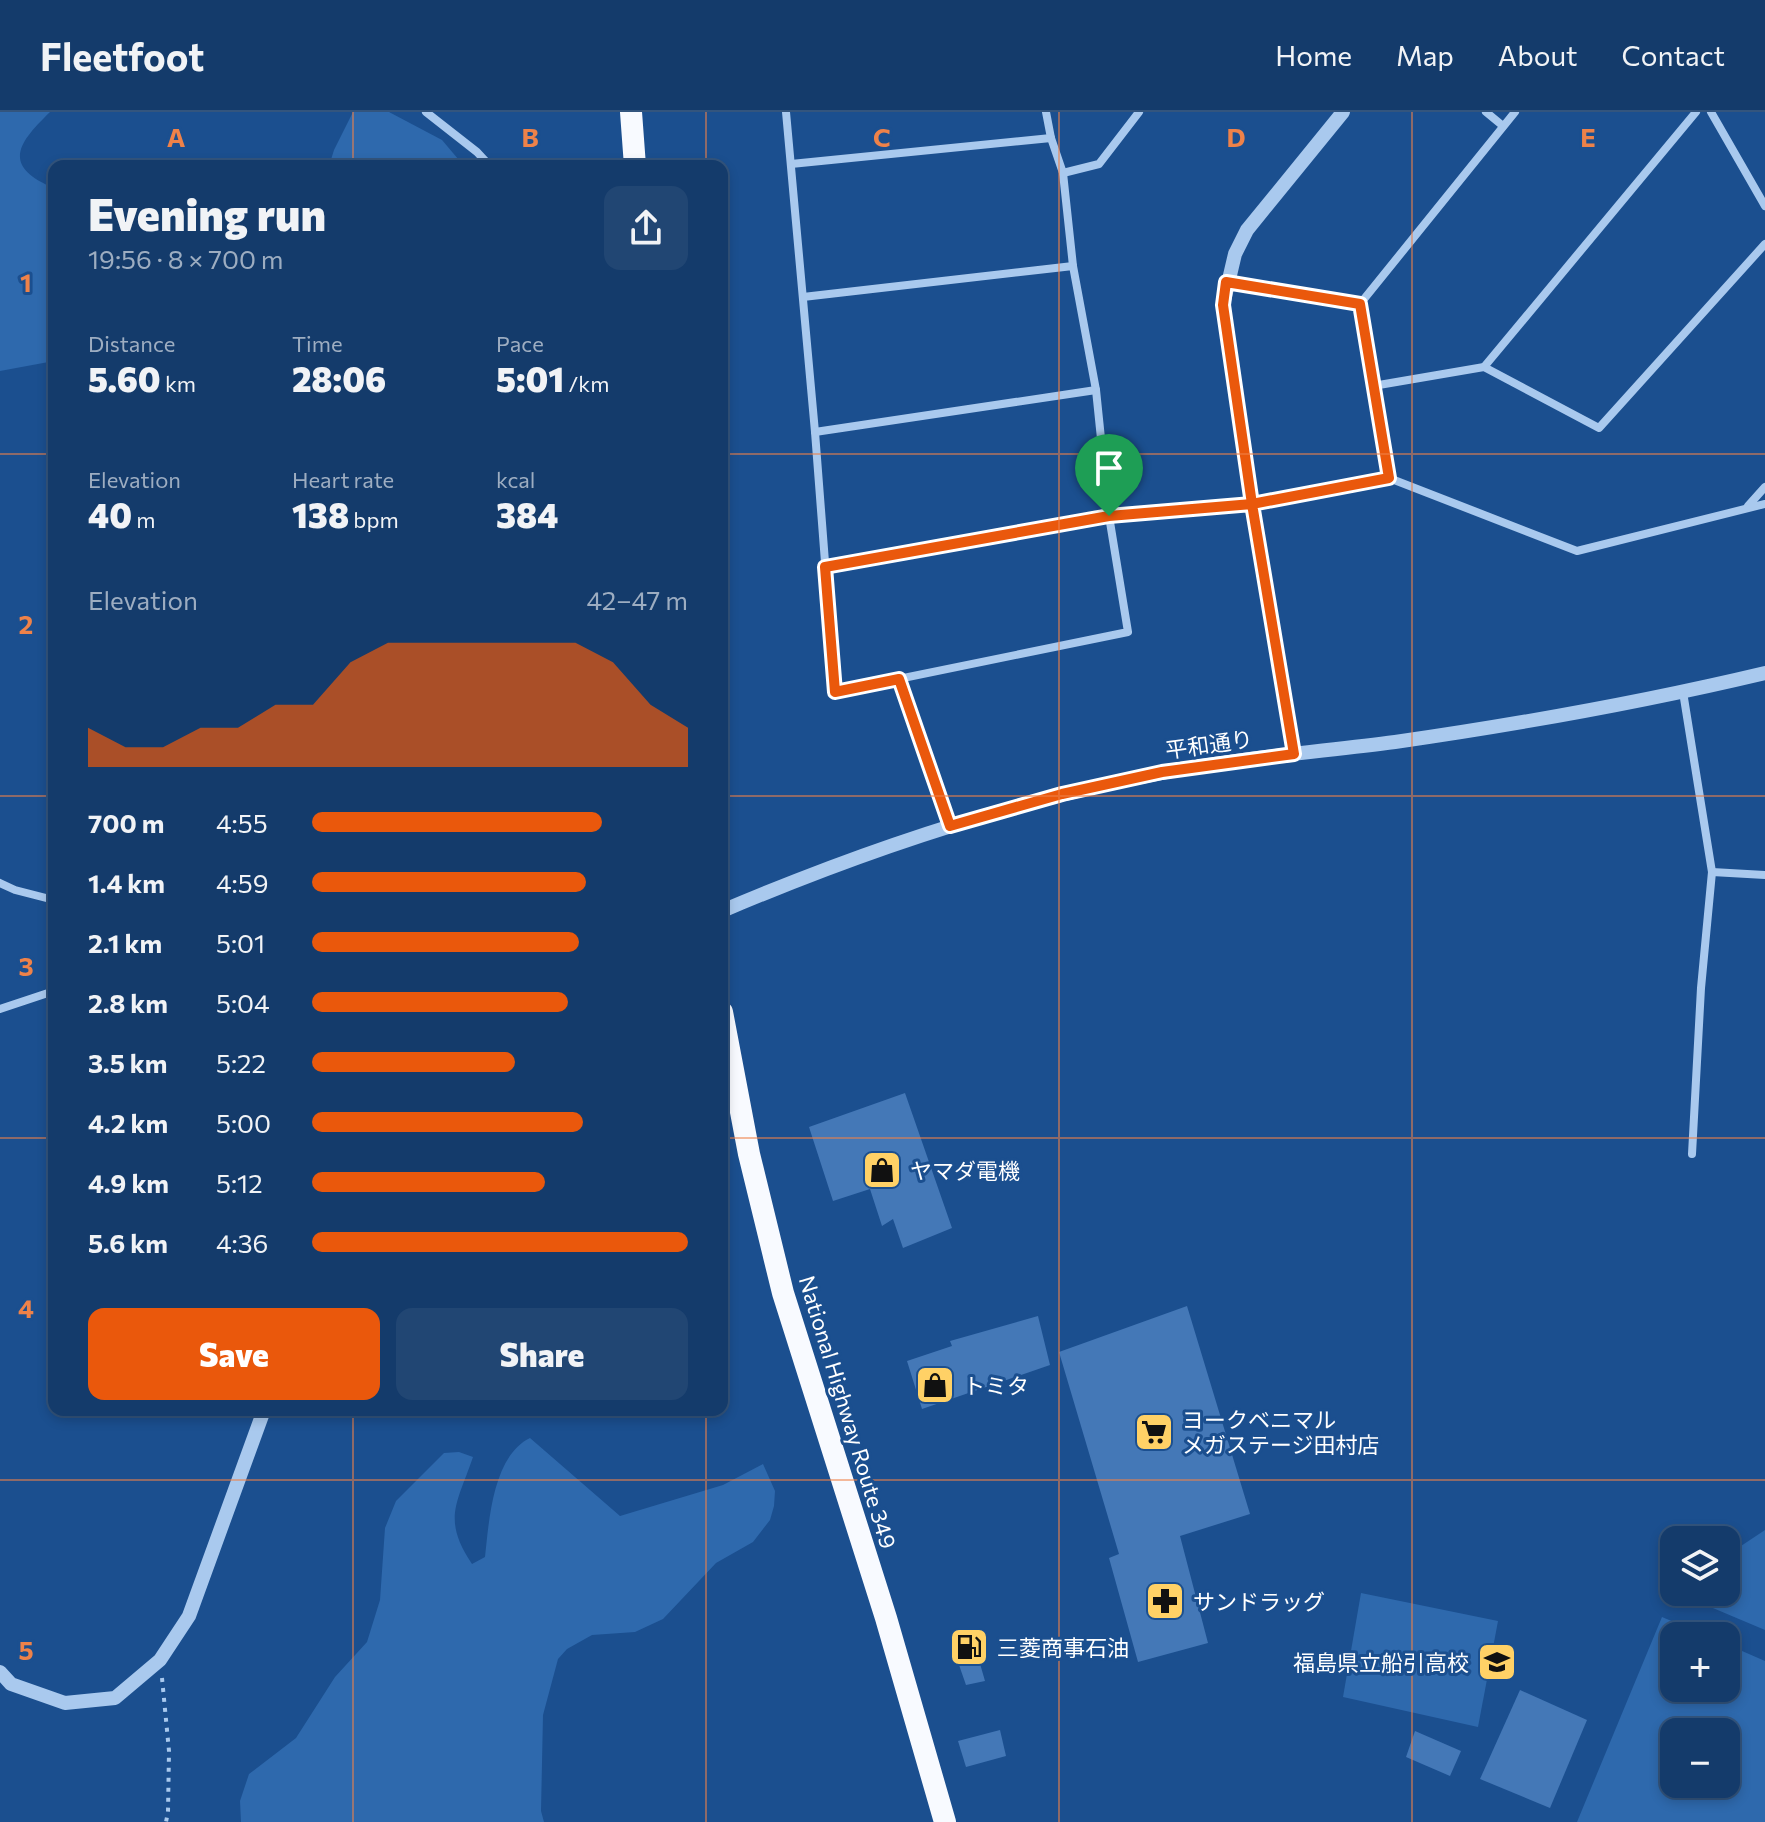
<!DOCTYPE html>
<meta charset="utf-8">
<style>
:root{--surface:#143b6b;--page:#214673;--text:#f1f3f6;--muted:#9dadc1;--line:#33557e;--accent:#ea580c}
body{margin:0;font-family:Commissioner,"Noto Sans JP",sans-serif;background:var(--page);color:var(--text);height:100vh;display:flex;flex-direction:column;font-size:30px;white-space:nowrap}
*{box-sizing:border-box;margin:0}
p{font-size:26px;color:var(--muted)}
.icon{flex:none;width:44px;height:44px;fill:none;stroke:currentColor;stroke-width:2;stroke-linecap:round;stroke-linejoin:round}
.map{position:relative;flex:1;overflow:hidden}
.panel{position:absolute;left:48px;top:48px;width:680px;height:1256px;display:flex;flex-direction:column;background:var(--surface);border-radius:16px;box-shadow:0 4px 12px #0003,0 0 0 2px var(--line)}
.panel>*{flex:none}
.tools{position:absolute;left:1660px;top:1414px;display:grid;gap:16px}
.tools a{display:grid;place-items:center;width:80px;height:80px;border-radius:16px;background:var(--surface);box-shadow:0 4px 12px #0003,0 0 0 2px var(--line);font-size:40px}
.pin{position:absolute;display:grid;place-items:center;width:68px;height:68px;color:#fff;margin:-82px -34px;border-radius:50% 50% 50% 0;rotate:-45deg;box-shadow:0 0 8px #0007}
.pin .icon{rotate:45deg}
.round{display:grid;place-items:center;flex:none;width:84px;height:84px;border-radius:16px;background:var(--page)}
.summary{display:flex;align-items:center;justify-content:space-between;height:136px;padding:0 40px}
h1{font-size:44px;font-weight:800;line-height:60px}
.metrics{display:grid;grid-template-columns:repeat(3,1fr);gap:12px;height:136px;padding:8px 40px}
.metrics div{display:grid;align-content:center}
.metrics b{font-size:34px;font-weight:800}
.metrics small{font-size:22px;font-weight:400}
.metrics p{font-size:22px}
.chart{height:224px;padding:16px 40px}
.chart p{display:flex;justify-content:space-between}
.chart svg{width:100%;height:144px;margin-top:8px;fill:var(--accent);opacity:.7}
.cta{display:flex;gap:16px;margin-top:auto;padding:16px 40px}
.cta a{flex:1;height:92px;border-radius:16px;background:var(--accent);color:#fff;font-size:32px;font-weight:800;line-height:92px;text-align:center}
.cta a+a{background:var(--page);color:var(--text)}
ul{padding:0 40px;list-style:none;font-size:26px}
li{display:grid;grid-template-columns:128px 96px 1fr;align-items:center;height:60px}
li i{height:20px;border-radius:10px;background:var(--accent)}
header{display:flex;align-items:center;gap:48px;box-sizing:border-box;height:112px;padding:0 40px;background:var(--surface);border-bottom:2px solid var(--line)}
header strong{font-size:38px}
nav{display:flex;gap:44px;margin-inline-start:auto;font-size:28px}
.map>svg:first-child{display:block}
.green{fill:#2e69ad;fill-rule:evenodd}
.building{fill:#4478b7}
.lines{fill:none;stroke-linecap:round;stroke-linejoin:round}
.path{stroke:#a9c9ee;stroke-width:4;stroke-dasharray:4 6;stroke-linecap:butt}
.minor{stroke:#a9c9ee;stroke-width:8}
.tertiary{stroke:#a9c9ee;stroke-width:14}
.trunk{stroke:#f8faff;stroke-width:22}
.route-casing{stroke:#fff;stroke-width:16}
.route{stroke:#ea580c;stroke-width:10}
.grid{fill:none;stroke:#ee8249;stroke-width:2;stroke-opacity:0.55}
.labels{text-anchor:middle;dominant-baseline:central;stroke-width:6;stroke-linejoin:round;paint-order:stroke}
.street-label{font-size:22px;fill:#fff;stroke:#1b4f8f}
.poi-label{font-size:22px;fill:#fff;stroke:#1b4f8f;text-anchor:start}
.grid-label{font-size:26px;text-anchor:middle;font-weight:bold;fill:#ee8249;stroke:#1b4f8f;stroke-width:6;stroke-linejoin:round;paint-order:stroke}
</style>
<header>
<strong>Fleetfoot</strong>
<nav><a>Home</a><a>Map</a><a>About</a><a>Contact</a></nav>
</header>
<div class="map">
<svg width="1765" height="1710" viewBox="0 0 1765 1710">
<rect width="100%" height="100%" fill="#1b4f8f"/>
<g class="green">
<path d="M0,0H50C18,31 1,54 54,76V249L0,259Z"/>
<polygon points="353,0 389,0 442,28 464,54 329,54 334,38"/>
<path d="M530,1326L620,1404L723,1373L763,1352L775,1379L774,1394L770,1408L753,1430L716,1451L663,1507L635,1520L592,1523L567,1537L558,1547L543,1603L541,1699L544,1710H241L240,1689L249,1662L296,1626L335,1565L367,1530L380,1488L385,1416L396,1389L444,1341L459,1340L473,1345C457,1392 442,1407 472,1452L485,1445C489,1408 493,1344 530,1326Z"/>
<polygon points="1765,1418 1765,1518 1675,1480 1726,1480 1726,1444"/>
<polygon points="1361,1481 1498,1509 1478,1615 1343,1585"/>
<path d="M1662,1505L1707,1524H1674V1576H1726V1532L1765,1549V1710H1577ZM1726,1620V1672H1674V1620Z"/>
</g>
<g class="building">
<polygon points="905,981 952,1116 903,1136 893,1107 882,1114 870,1077 833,1089 809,1015"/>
<polygon points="1187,1194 1250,1402 1180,1424 1208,1531 1138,1550 1109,1446 1119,1442 1059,1240"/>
<polygon points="1038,1204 1050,1253 922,1297 907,1249 952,1234 950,1229"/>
<polygon points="972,1524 985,1569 966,1573 951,1530"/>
<polygon points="1520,1578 1587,1608 1550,1696 1480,1667"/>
<polygon points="1000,1618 1006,1644 966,1655 958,1629"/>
<polygon points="1415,1619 1461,1639 1450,1664 1406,1645"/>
</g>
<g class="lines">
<polyline class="path" points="162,1566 169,1639 168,1700 166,1710"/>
<g class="minor">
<polyline points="426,0 477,40 490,54"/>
<polyline points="786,0 815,320 835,580 1128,520 1109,404 1096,278 1073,154 1063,61 1051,26 1046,0"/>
<polyline points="1486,0 1503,14"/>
<polyline points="1711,0 1765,94"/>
<polyline points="791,52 1051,26"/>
<polyline points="1063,61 1099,52 1139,0"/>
<polyline points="1226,170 1360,192"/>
<polyline points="803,185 1073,154"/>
<polyline points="1484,255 1696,0"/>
<polyline points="1373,274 1484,255 1599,316 1765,132"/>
<polyline points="815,320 1096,278"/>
<polyline points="1389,366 1360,192 1515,0"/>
<polyline points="1748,394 1765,375"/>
<polyline points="825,455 1109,404 1252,392 1389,366 1577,439 1765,392"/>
<polyline points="899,567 950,714"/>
<polyline points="1683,580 1712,760 1701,876 1692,1042"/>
<polyline points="1712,760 1765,763"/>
<polyline points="0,771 15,778 54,788"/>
<polyline points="0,897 54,879"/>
</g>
<g class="tertiary">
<polyline points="1294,642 1252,392 1223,193 1235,142 1247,118 1343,0"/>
<path d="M722,799C863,739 1010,689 1161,661C1238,646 1317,640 1395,630C1520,612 1643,590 1765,561"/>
<polyline points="0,1560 11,1572 65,1591 115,1586 160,1548 189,1504 264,1298"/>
</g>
<g class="trunk">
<polyline points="631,0 635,54"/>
<polyline points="722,900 749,1042 783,1181 886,1506 945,1710"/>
</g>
</g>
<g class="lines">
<g class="route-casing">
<polyline id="route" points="1109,404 825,455 835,580 899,567 950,714 1062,682 1162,660 1294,642 1252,392 1223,193 1226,170 1360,192 1389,366 1252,392 1109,404"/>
</g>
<use href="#route" class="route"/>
</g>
<path class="grid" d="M353,0V54M706,0V54M1059,0V1710M1412,0V1710M0,342H54M722,342H1765M0,684H54M722,684H1765M0,1026H54M722,1026H1765M353,1298V1710M706,1298V1710M0,1368H1765"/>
<defs>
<g id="shop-square" transform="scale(2)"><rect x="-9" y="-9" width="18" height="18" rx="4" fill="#ffd166" stroke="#1b4f8f"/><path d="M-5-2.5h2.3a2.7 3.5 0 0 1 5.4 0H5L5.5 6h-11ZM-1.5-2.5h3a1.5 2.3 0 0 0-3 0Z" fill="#111"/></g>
<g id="supermarket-square" transform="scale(2)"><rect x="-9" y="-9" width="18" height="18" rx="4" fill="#ffd166" stroke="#1b4f8f"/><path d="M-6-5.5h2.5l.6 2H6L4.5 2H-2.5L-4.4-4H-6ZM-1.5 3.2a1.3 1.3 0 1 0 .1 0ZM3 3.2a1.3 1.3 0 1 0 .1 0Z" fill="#111"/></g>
<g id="pharmacy-square" transform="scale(2)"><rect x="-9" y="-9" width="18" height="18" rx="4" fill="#ffd166" stroke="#1b4f8f"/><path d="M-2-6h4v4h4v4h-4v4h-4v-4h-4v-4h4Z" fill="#111"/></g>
<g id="fuel-square" transform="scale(2)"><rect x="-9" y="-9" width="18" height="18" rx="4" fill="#ffd166" stroke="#1b4f8f"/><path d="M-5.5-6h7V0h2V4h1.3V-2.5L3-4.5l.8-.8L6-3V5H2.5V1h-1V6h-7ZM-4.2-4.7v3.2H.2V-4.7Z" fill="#111"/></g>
<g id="school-square" transform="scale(2)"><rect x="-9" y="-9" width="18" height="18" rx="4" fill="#ffd166" stroke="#1b4f8f"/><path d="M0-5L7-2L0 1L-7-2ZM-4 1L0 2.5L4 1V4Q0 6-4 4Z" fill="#111"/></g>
</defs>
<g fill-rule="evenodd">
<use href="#shop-square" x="882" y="1058"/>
<use href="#shop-square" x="935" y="1273"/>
<use href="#supermarket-square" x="1154" y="1320"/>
<use href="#pharmacy-square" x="1165" y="1489"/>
<use href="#fuel-square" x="969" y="1535"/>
<use href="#school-square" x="1497" y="1550"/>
</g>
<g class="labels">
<g class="street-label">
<text transform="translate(1209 632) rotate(-8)">平和通り</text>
<text transform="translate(848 1300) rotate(73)">National Highway Route 349</text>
</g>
<g class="poi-label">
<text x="910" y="1058">ヤマダ電機</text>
<text x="963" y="1273">トミタ</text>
<text x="1182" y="1307">ヨークベニマル<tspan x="1182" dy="25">メガステージ田村店</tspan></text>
<text x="1193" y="1489">サンドラッグ</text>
<text x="997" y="1535">三菱商事石油</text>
<text x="1469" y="1550" text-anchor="end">福島県立船引高校</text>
</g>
</g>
<g class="grid-label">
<text x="176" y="35">A</text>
<text x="530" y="35">B</text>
<text x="882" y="35">C</text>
<text x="1236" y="35">D</text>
<text x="1588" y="35">E</text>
<text x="26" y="180">1</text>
<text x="26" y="522">2</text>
<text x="26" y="864">3</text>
<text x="26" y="1206">4</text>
<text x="26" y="1548">5</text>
</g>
</svg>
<div class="tools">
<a><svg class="icon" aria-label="layers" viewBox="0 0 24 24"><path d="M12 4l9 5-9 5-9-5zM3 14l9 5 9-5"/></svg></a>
<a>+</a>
<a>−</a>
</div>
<div class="pin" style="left:1109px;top:404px;background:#1e9e55"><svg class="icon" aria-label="arrive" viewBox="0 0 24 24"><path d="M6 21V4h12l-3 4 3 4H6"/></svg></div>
<section class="panel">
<div class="summary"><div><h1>Evening run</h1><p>19:56 · 8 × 700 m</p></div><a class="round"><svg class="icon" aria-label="share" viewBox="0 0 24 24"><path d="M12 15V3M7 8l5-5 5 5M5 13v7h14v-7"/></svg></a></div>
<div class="metrics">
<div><p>Distance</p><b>5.60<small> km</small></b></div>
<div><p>Time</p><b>28:06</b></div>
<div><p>Pace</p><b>5:01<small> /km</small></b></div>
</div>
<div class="metrics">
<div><p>Elevation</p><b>40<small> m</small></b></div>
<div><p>Heart rate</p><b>138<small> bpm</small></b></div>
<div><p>kcal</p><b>384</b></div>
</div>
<div class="chart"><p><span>Elevation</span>42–47 m</p>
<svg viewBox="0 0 160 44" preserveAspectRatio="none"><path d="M0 44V32L10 38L20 38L30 32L40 32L50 25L60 25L70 12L80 6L90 6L100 6L110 6L120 6L130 6L140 12L150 25L160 32V44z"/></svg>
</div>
<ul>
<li><b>700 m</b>4:55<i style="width:77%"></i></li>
<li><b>1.4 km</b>4:59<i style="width:73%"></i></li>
<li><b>2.1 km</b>5:01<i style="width:71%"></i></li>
<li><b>2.8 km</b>5:04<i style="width:68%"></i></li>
<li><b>3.5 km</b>5:22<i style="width:54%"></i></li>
<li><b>4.2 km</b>5:00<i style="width:72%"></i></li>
<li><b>4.9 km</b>5:12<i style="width:62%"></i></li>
<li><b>5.6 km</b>4:36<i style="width:100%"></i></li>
</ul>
<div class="cta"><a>Save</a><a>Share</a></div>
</section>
</div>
